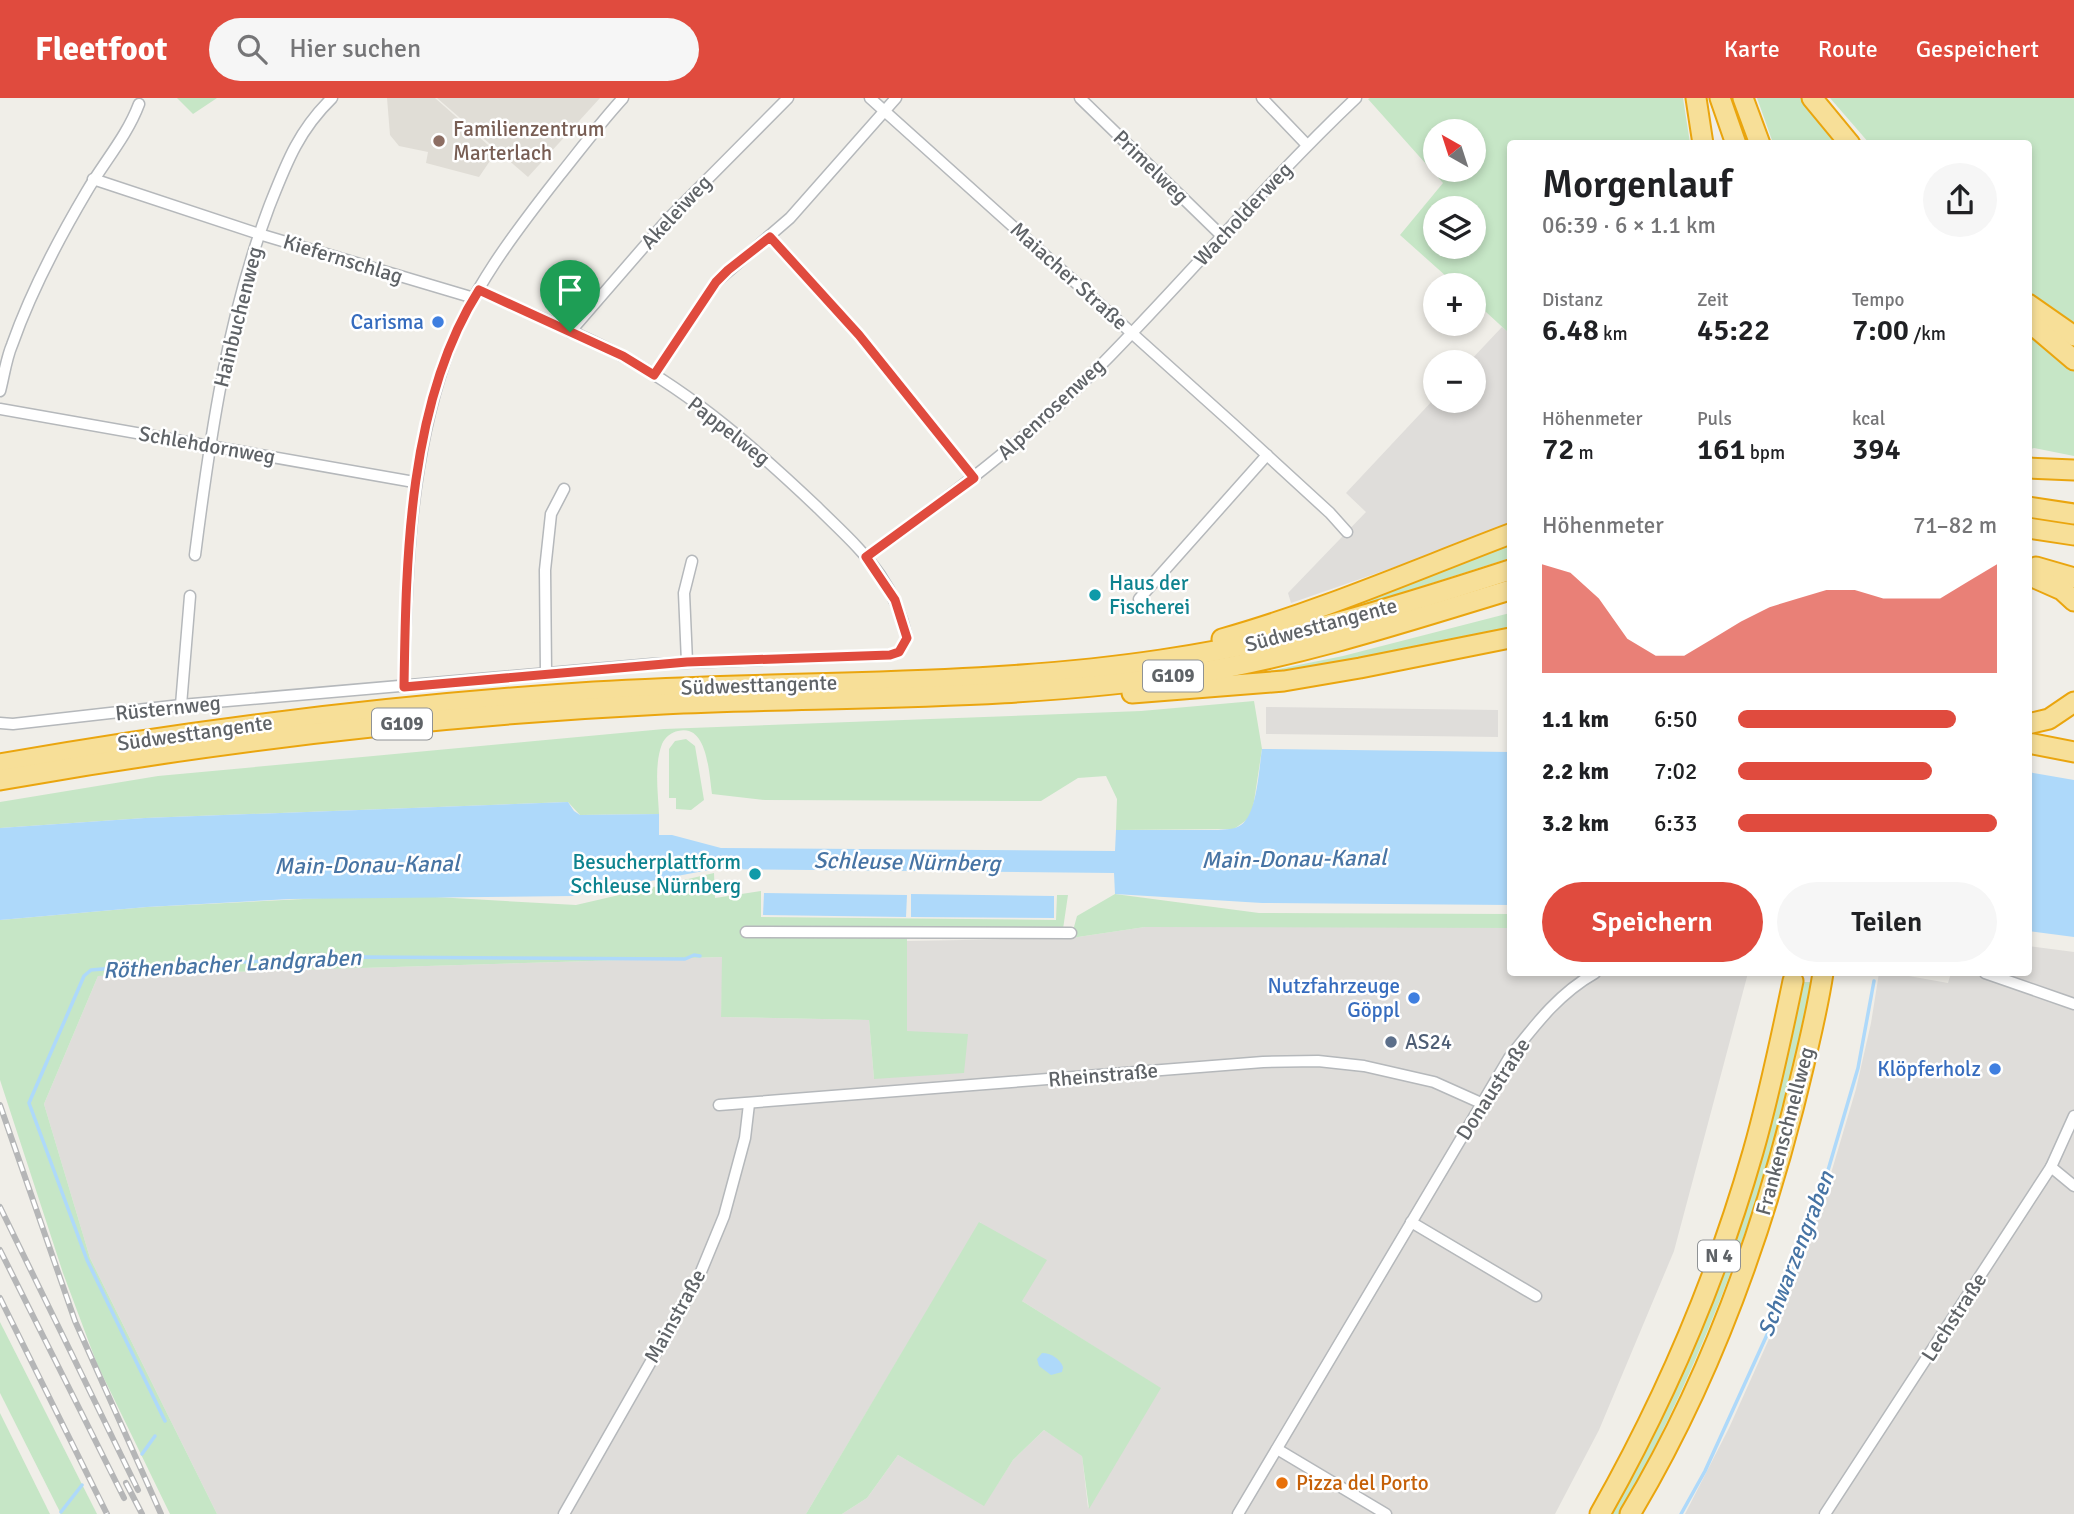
<!DOCTYPE html>
<html lang="de">
<meta charset="utf-8">
<style>
:root{--surface:#fff;--page:#f6f6f6;--text:#202124;--muted:#757577;--accent:#e04b3e}
body{margin:0;font-family:Signika,sans-serif;background:var(--page);color:var(--text);height:100vh;display:flex;flex-direction:column;font-size:26px;white-space:nowrap}
*{box-sizing:border-box;margin:0}
p{font-size:23px;color:var(--muted)}
.icon{flex:none;width:38px;height:38px;fill:none;stroke:currentColor;stroke-width:2;stroke-linecap:round;stroke-linejoin:round}
.map{position:relative;flex:1;overflow:hidden}
.drawer{position:absolute;left:1507px;top:42px;width:525px;height:836px;display:flex;flex-direction:column;background:var(--surface);border-radius:7px;box-shadow:0 4px 10px #0003}
.drawer>*{flex:none}
.needle{width:46px;rotate:321deg}
.fabs{position:absolute;left:1423px;top:21px;display:grid;gap:14px}
.fabs a{display:grid;place-items:center;width:63px;height:63px;border-radius:50%;background:var(--surface);box-shadow:0 4px 10px #0003;font-size:35px}
.pin{position:absolute;display:grid;place-items:center;width:60px;height:60px;color:#fff;margin:-72px -30px;border-radius:50% 50% 50% 0;rotate:-45deg;box-shadow:0 0 7px #0007}
.pin .icon{rotate:45deg}
.round{display:grid;place-items:center;flex:none;width:74px;height:74px;border-radius:37px;background:var(--page)}
.headline{display:flex;align-items:center;justify-content:space-between;height:119px;padding:0 35px}
h1{font-size:38px;font-weight:600;line-height:52px}
.metrics{display:grid;grid-template-columns:repeat(3,1fr);gap:10px;height:119px;padding:7px 35px}
.metrics div{display:grid;align-content:center}
.metrics b{font-size:30px;font-weight:600}
.metrics small{font-size:19px;font-weight:400}
.metrics p{font-size:19px}
.chart{height:196px;padding:14px 35px}
.chart p{display:flex;justify-content:space-between}
.chart svg{width:100%;height:126px;margin-top:7px;fill:var(--accent);opacity:.7}
.button{display:flex;gap:14px;margin-top:auto;padding:14px 35px}
.button a{flex:1;height:80px;border-radius:42px;background:var(--accent);color:#fff;font-size:28px;font-weight:600;line-height:80px;text-align:center}
.button a+a{background:var(--page);color:var(--text)}
ul{padding:0 35px;list-style:none;font-size:23px}
li{display:grid;grid-template-columns:112px 84px 1fr;align-items:center;height:52px}
li i{height:18px;border-radius:9px;background:var(--accent)}
header{display:flex;align-items:center;gap:42px;box-sizing:border-box;height:98px;padding:0 35px;background:var(--accent);color:#fff}
header strong{font-size:33px}
nav{display:flex;gap:38px;margin-inline-start:auto;font-size:24px}
.search{width:490px;height:63px;background:var(--page);display:flex;align-items:center;gap:18px;box-sizing:border-box;padding:0 24px;border-radius:38px;color:var(--muted);font-size:26px}
.map>svg:first-child{display:block}
.industrial{fill:#dfddda}
.education{fill:#e0ddd6}
.green{fill:#c6e6c6;fill-rule:evenodd}
.water{fill:#aed9fa}
.lines{fill:none;stroke-linecap:round;stroke-linejoin:round}
.stream{stroke:#aed9fa;stroke-width:3.5}
.street-casing{stroke:#b5b8bb;stroke-width:13}
.highway-casing{stroke:#eaa50e;stroke-width:23}
.street{stroke:#fff;stroke-width:10}
.highway{stroke:#f7df98;stroke-width:19}
.rail-casing{stroke:#b5b6b7;stroke-width:6}
.rail{stroke:#fff;stroke-width:3.5;stroke-dasharray:10;stroke-linecap:butt}
.route-casing{stroke:#fff;stroke-width:14}
.route{stroke:#e04b3e;stroke-width:9}
.education-dot{fill:#8d6e63;stroke:#fff;stroke-width:2.5}
.shop-dot{fill:#3f7fe0;stroke:#fff;stroke-width:2.5}
.culture-dot{fill:#0f9aa8;stroke:#fff;stroke-width:2.5}
.service-dot{fill:#5c6f8a;stroke:#fff;stroke-width:2.5}
.food-dot{fill:#e8710a;stroke:#fff;stroke-width:2.5}
.labels{text-anchor:middle;dominant-baseline:central;stroke-width:5;stroke-linejoin:round;paint-order:stroke}
.shield{fill:#fff;stroke:#8f9295;stroke-width:2}
.shield-label{font-size:19px;font-weight:bold;fill:#5f6367}
.education-label{font-size:21px;fill:#785e54;stroke:#fff;text-anchor:start}
.street-label{font-size:21px;fill:#5f6367;stroke:#fff}
.shop-label{font-size:21px;fill:#366cbe;stroke:#fff;text-anchor:end}
.culture-label{font-size:21px;fill:#0d838f;stroke:#fff;text-anchor:start}
.service-label{font-size:21px;fill:#4e5e75;stroke:#fff;text-anchor:start}
.food-label{font-size:21px;fill:#c56008;stroke:#fff;text-anchor:start}
.water-label{font-size:23px;font-style:italic;fill:#4774a4;stroke:#fff}
</style>
<header>
<strong>Fleetfoot</strong>
<div class="search"><svg class="icon" aria-label="search" viewBox="0 0 24 24"><circle cx="10" cy="10" r="6"/><path d="M15 15l6 6"/></svg>Hier suchen</div>
<nav><a>Karte</a><a>Route</a><a>Gespeichert</a></nav>
</header>
<div class="map">
<svg width="2074" height="1416" viewBox="0 0 2074 1416">
<rect width="100%" height="100%" fill="#f0eee8"/>
<g class="industrial">
<polygon points="1502,229 1510,236 1510,429 1291,505 1288,495 1366,414 1346,395 1435,300 1435,303 1474,303 1474,264 1469,264"/>
<polygon points="1266,609 1498,612 1498,639 1266,636"/>
<polygon points="1402,828 1510,830 1510,875 1748,875 1674,1153 1599,1332 1555,1416 842,1416 867,1400 898,1357 984,1407 1013,1362 1044,1332 1082,1357 1088,1410 1160,1290 1022,1203 980,1124 806,1416 217,1416 90,1160 44,1006 98,878 723,859 721,919 869,922 874,981 907,933 907,843 1071,840 1145,829"/>
<polygon points="2028,848 2074,854 2074,1416 1685,1416 1729,1330 1787,1201 1821,1109 1856,991 1871,925 1879,875 1892,875 1948,885 1951,875 2028,875"/>
</g>
<g class="education">
<polygon points="387,0 435,0 496,54 479,79 426,65 428,54 399,48 390,37"/>
<polygon points="437,0 600,0 528,79"/>
</g>
<g class="green">
<polygon points="177,0 217,0 193,16"/>
<path d="M1370,0H1683L1690,45L1510,46V236L1474,203V187H1456L1400,137L1443,85L1368,1ZM1435,33H1474V72H1435ZM1435,110H1474V149H1435Z"/>
<polygon points="1757,0 1804,0 1841,45 1773,45"/>
<polygon points="1830,0 2074,0 2074,229 2028,199 2028,46 1869,45"/>
<polygon points="2028,229 2048,253 2074,273 2074,358 2034,350 2028,352"/>
<polygon points="1510,441 1510,460 1320,521 1318,514"/>
<polygon points="1510,515 1510,534 1366,565 1229,581 1343,558"/>
<path d="M1254,603L1262,651L1253,710L1248,721L1234,731L1116,732L1117,701L1106,678L1078,680L1041,703L765,702L712,696C709,677 708,625 678,633C672,634 665,639 662,646C654,667 658,694 659,716L580,717L568,704L145,720L0,730V704L158,678L664,631L1141,613Z"/>
<polygon points="686,641 695,648 704,702 691,712 676,711 676,700 669,700 669,651 675,643"/>
<polygon points="714,775 715,800 761,793 761,819 1056,822 1057,797 1068,797 1063,831 907,832 907,933 968,936 964,975 874,981 869,922 721,919 722,859 98,878 44,1006 90,1160 217,1416 170,1416 97,1266 63,1175 0,982 0,822 147,809 323,800 418,798 576,807"/>
<polygon points="1115,796 1259,815 1510,816 1510,830 1145,829 1071,840 1077,818"/>
<path d="M1803,884H1811C1775,1077 1713,1243 1620,1416H1611C1635,1372 1658,1329 1679,1283C1736,1155 1777,1022 1803,884Z"/>
<polygon points="979,1124 1047,1162 1022,1203 1161,1290 1089,1411 1082,1358 1044,1332 1013,1362 984,1408 898,1357 867,1400 842,1416 806,1416"/>
<polygon points="0,1224 97,1416 61,1416 0,1295"/>
<polygon points="0,1315 50,1416 0,1416"/>
</g>
<g class="water">
<path d="M1262,651L1510,654V807L1262,805L1115,796L1114,775L714,771L572,798L290,801L147,809L0,822V730L145,720L568,704L574,713L580,717L659,716V737H672L721,750L1115,753L1116,732H1218C1226,731 1234,732 1241,727C1257,717 1259,670 1262,651Z"/>
<polygon points="2028,674 2074,682 2074,839 2028,833"/>
<polygon points="764,795 907,797 906,819 763,817"/>
<polygon points="911,796 1054,798 1054,820 911,819"/>
<path d="M1042,1255C1051,1255 1060,1261 1063,1269L1062,1274L1051,1277L1039,1268L1037,1261Z"/>
</g>
<g class="lines">
<g class="stream">
<polyline points="165,1323 87,1162 29,1005 84,878 91,872 125,869 363,859 685,861 694,857 700,858"/>
<polyline points="142,1356 155,1338"/>
<polyline points="61,1414 82,1387"/>
<polyline points="1681,1416 1705,1373 1776,1217 1819,1103 1858,970 1874,883"/>
</g>
<g class="street-casing">
<g id="street">
<polyline points="870,0 1233,326 1330,415 1347,434"/>
<polyline points="1080,0 1222,138"/>
<polyline points="1262,0 1307,47"/>
<polyline points="93,81 259,136 474,200"/>
<polyline points="770,139 859,237 974,380"/>
<polyline points="570,234 668,121 788,0"/>
<polyline points="654,277 716,184 790,120 896,0"/>
<path d="M0,293C4,278 6,261 12,247C31,193 58,142 87,93C104,64 127,38 139,6"/>
<polyline points="0,311 414,384"/>
<path d="M195,457C210,339 227,221 269,109C286,66 298,33 332,0"/>
<path d="M866,459C948,400 1028,340 1100,268C1187,180 1266,85 1356,0"/>
<polyline points="1139,501 1267,357"/>
<polyline points="687,564 684,495 692,463"/>
<polyline points="546,575 545,472 551,416 564,391"/>
<path d="M404,589C406,479 409,368 445,263C468,195 515,134 559,78C580,52 600,25 623,0"/>
<polyline points="181,607 190,498"/>
<path d="M0,625L13,626L181,607L652,566L890,557L899,554L907,540C902,517 893,496 880,477C863,452 839,431 818,410C759,354 696,298 624,259C578,234 527,215 479,192"/>
<polyline points="746,834 1071,835"/>
<polyline points="1985,875 2074,906"/>
<polyline points="719,1007 1263,964 1318,963 1364,968 1434,984 1481,1005"/>
<polyline points="2051,1069 2074,1088"/>
<polyline points="1411,1124 1536,1198"/>
<polyline points="1277,1351 1386,1416"/>
<polyline points="564,1416 698,1181 724,1118 745,1040 749,1006"/>
<path d="M1238,1416L1509,960C1535,927 1558,896 1595,875"/>
<polyline points="1825,1416 2051,1069 2074,1018"/>
</g>
</g>
<g class="highway-casing">
<g id="highway">
<polyline points="1696,0 1703,46"/>
<polyline points="1720,0 1736,46"/>
<polyline points="1743,0 1760,46"/>
<polyline points="1812,0 1850,46"/>
<polyline points="2028,206 2074,238"/>
<polyline points="2028,223 2074,262"/>
<polyline points="2028,370 2074,372"/>
<polyline points="2028,409 2074,416"/>
<polyline points="2028,430 2074,437"/>
<polyline points="2036,469 2074,480"/>
<polyline points="2028,477 2062,492 2074,503"/>
<path d="M1222,541C1321,513 1415,472 1510,436"/>
<polyline points="1132,595 1284,583 1360,570 1510,540"/>
<polyline points="2028,626 2049,621 2074,604"/>
<polyline points="2028,645 2074,654"/>
<path d="M0,666C197,631 395,607 594,594C783,582 974,590 1161,562C1281,545 1396,509 1510,472"/>
<path d="M0,682C219,643 441,617 663,606C839,598 1017,603 1191,576C1301,558 1405,524 1510,492"/>
<path d="M1600,1416C1664,1303 1717,1180 1753,1054C1769,998 1781,941 1793,883"/>
<path d="M1630,1416C1705,1291 1757,1151 1793,1011C1804,966 1816,921 1823,875"/>
</g>
</g>
<use href="#street" class="street"/>
<use href="#highway" class="highway"/>
<g class="rail-casing">
<g id="rail">
<polyline points="0,1007 75,1223 161,1416"/>
<polyline points="0,1109 138,1392"/>
<polyline points="0,1152 124,1400"/>
<polyline points="0,1200 107,1416"/>
<polyline points="126,1385 142,1416"/>
</g>
</g>
<use href="#rail" class="rail"/>
</g>
<g class="lines">
<g class="route-casing">
<path id="route" d="M770,139L859,237L974,380L866,459L895,502L907,540L899,554L890,557L687,564L404,589C406,461 408,303 479,192L623,258L654,277L716,184L728,172Z"/>
</g>
<use href="#route" class="route"/>
</g>
<circle class="education-dot" cx="439" cy="43" r="7"/>
<g class="shop-dot">
<circle cx="438" cy="224" r="7"/>
<circle cx="1414" cy="900" r="7"/>
<circle cx="1995" cy="971" r="7"/>
</g>
<g class="culture-dot">
<circle cx="1095" cy="497" r="7"/>
<circle cx="755" cy="776" r="7"/>
</g>
<circle class="service-dot" cx="1391" cy="944" r="7"/>
<circle class="food-dot" cx="1282" cy="1385" r="7"/>
<g class="labels">
<g class="shield">
<rect x="1143" y="562.5" width="60" height="31" rx="5"/>
<rect x="372" y="610.5" width="60" height="31" rx="5"/>
<rect x="1698" y="1142.5" width="42" height="31" rx="5"/>
</g>
<g class="shield-label">
<text x="1173" y="578">G109</text>
<text x="402" y="626">G109</text>
<text x="1719" y="1158">N 4</text>
</g>
<g class="education-label">
<text x="453" y="31">Familienzentrum<tspan x="453" dy="24">Marterlach</tspan></text>
</g>
<g class="street-label">
<text transform="translate(1151 69) rotate(44)">Primelweg</text>
<text transform="translate(676 114) rotate(-47)">Akeleiweg</text>
<text transform="translate(1243 116) rotate(-47)">Wacholderweg</text>
<text transform="translate(343 161) rotate(17)">Kiefernschlag</text>
<text transform="translate(1069 178) rotate(42)">Maiacher Straße</text>
<text transform="translate(238 219) rotate(-76)">Hainbuchenweg</text>
<text transform="translate(1051 311) rotate(-43)">Alpenrosenweg</text>
<text transform="translate(729 333) rotate(38)">Pappelweg</text>
<text transform="translate(207 347) rotate(10)">Schlehdornweg</text>
<text transform="translate(1321 527) rotate(-15)">Südwesttangente</text>
<text transform="translate(759 587) rotate(-2)">Südwesttangente</text>
<text transform="translate(168 610) rotate(-6)">Rüsternweg</text>
<text transform="translate(195 635) rotate(-8)">Südwesttangente</text>
<text transform="translate(1103 977) rotate(-5)">Rheinstraße</text>
<text transform="translate(1493 991) rotate(-57)">Donaustraße</text>
<text transform="translate(1785 1033) rotate(-75)">Frankenschnellweg</text>
<text transform="translate(675 1218) rotate(-61)">Mainstraße</text>
<text transform="translate(1954 1219) rotate(-57)">Lechstraße</text>
</g>
<g class="shop-label">
<text x="424" y="224">Carisma</text>
<text x="1400" y="888">Nutzfahrzeuge<tspan x="1400" dy="24">Göppl</tspan></text>
<text x="1981" y="971">Klöpferholz</text>
</g>
<g class="culture-label">
<text x="1109" y="485">Haus der<tspan x="1109" dy="24">Fischerei</tspan></text>
<text x="741" y="764" text-anchor="end">Besucherplattform<tspan x="741" dy="24">Schleuse Nürnberg</tspan></text>
</g>
<g class="service-label">
<text x="1405" y="944">AS24</text>
</g>
<g class="food-label">
<text x="1296" y="1385">Pizza del Porto</text>
</g>
<g class="water-label">
<text transform="translate(1294 761) rotate(-1)">Main-Donau-Kanal</text>
<text transform="translate(907 764) rotate(1)">Schleuse Nürnberg</text>
<text transform="translate(367 767) rotate(-1)">Main-Donau-Kanal</text>
<text transform="translate(232 866) rotate(-3)">Röthenbacher Landgraben</text>
<text transform="translate(1796 1156) rotate(-69)">Schwarzengraben</text>
</g>
</g>
</svg>
<div class="fabs">
<a><svg class="needle" viewBox="-14 -14 28 28"><path d="M0-13l5 13h-10z" fill="#e53935"/><path d="M0 13l5-13h-10z" fill="#757577"/></svg></a>
<a><svg class="icon" aria-label="layers" viewBox="0 0 24 24"><path d="M12 4l9 5-9 5-9-5zM3 14l9 5 9-5"/></svg></a>
<a>+</a>
<a>−</a>
</div>
<div class="pin" style="left:570px;top:234px;background:#1e9e55"><svg class="icon" aria-label="arrive" viewBox="0 0 24 24"><path d="M6 21V4h12l-3 4 3 4H6"/></svg></div>
<section class="drawer">
<div class="headline"><div><h1>Morgenlauf</h1><p>06:39 · 6 × 1.1 km</p></div><a class="round"><svg class="icon" aria-label="share" viewBox="0 0 24 24"><path d="M12 15V3M7 8l5-5 5 5M5 13v7h14v-7"/></svg></a></div>
<div class="metrics">
<div><p>Distanz</p><b>6.48<small> km</small></b></div>
<div><p>Zeit</p><b>45:22</b></div>
<div><p>Tempo</p><b>7:00<small> /km</small></b></div>
</div>
<div class="metrics">
<div><p>Höhenmeter</p><b>72<small> m</small></b></div>
<div><p>Puls</p><b>161<small> bpm</small></b></div>
<div><p>kcal</p><b>394</b></div>
</div>
<div class="chart"><p><span>Höhenmeter</span>71–82 m</p>
<svg viewBox="0 0 160 44" preserveAspectRatio="none"><path d="M0 44V6L10 9L20 18L30 32L40 38L50 38L60 32L70 26L80 21L90 18L100 15L110 15L120 18L130 18L140 18L150 12L160 6V44z"/></svg>
</div>
<ul>
<li><b>1.1 km</b>6:50<i style="width:84%"></i></li>
<li><b>2.2 km</b>7:02<i style="width:75%"></i></li>
<li><b>3.2 km</b>6:33<i style="width:100%"></i></li>
</ul>
<div class="button"><a>Speichern</a><a>Teilen</a></div>
</section>
</div>
